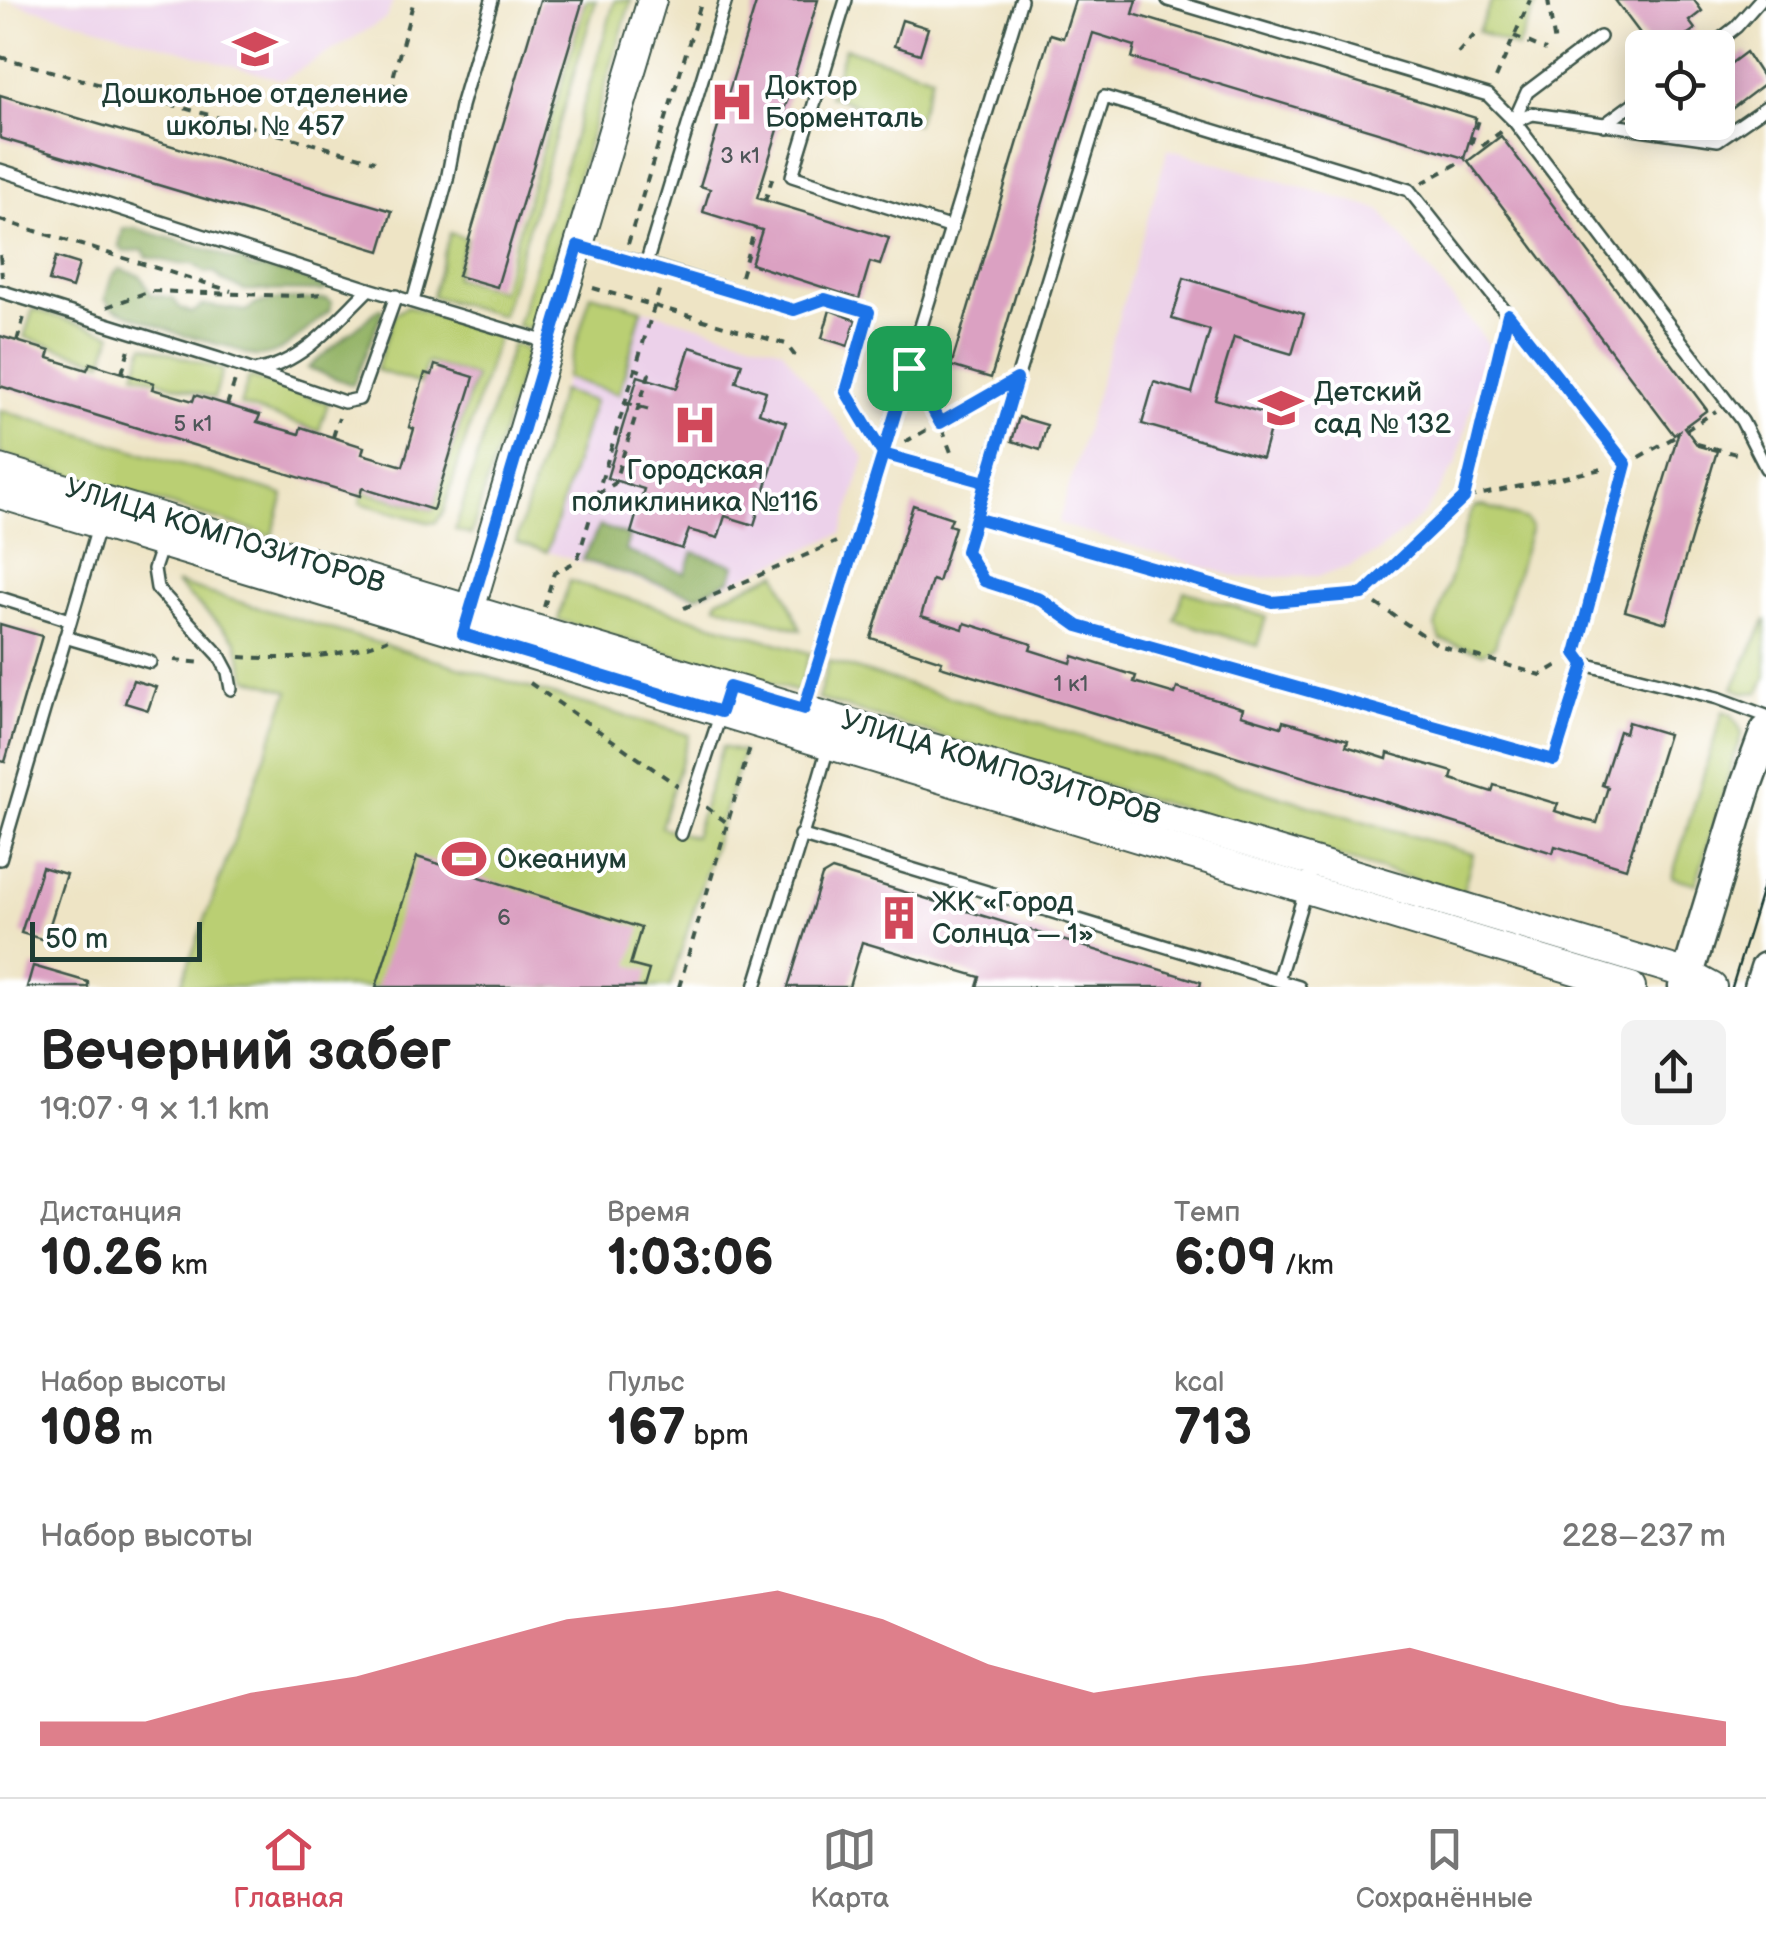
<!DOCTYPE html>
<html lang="ru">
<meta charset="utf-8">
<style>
:root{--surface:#fff;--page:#f2f2f2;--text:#222;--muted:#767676;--line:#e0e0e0;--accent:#d1495b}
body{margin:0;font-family:"Balsamiq Sans",sans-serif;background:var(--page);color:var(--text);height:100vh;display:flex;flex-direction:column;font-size:38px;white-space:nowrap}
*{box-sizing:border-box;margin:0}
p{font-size:32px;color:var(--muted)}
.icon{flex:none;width:55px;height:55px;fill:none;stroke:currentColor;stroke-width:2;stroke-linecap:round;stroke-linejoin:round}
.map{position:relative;height:987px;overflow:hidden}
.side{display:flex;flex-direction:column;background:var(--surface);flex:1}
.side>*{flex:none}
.tools{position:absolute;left:1625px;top:30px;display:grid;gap:20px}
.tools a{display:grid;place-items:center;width:110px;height:110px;border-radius:15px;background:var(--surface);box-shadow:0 5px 25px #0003;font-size:50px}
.scale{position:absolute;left:30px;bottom:25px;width:172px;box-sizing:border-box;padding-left:10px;border:5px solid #1f3d34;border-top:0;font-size:28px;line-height:35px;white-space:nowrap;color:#1f3d34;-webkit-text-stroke:8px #fff;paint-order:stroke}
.pin{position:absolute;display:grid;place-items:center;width:85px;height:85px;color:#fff;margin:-42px;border-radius:20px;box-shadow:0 5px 15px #0006}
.round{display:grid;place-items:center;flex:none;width:105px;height:105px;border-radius:15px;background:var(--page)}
.headline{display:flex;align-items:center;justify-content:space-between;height:170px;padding:0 40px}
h1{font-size:55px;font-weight:800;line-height:75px}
.figures{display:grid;grid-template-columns:repeat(3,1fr);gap:15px;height:170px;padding:10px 40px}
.figures div{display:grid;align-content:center}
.figures b{font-size:50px;font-weight:800}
.figures small{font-size:28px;font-weight:400}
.figures p{font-size:28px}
.chart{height:280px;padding:20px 40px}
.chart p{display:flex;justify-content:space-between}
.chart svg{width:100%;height:180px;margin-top:10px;fill:var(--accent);opacity:.7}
.dock{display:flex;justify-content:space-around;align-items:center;height:140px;border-top:2px solid var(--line);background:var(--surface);font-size:28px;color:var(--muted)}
.dock a{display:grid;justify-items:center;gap:5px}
.dock .active{color:var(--accent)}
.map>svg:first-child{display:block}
.built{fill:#ecd1ea}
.green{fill:#bacf73;stroke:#6c8654;stroke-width:2.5}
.forest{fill:#93b265;stroke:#59784c;stroke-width:2.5}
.building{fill:#dba1c2}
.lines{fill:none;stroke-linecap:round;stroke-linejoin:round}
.service-casing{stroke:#3e564a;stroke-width:16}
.tertiary-casing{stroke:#3e564a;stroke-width:32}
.secondary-casing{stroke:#3e564a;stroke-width:35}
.path{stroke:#3e564a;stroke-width:4;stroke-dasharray:8 8;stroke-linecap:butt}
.service{stroke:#fff;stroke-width:11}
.tertiary{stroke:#fff;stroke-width:28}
.secondary{stroke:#fff;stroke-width:30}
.tram{stroke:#1f3d34;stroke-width:2.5}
.route-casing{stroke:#fff;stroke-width:20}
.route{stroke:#1a73e8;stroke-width:12}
.labels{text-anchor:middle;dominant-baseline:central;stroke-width:8;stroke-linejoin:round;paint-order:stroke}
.number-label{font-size:22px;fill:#4e5658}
.poi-label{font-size:28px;fill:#1f3d34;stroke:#fff;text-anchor:start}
.street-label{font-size:28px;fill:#1f3d34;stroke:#fff}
</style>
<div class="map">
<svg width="1766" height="987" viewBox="0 0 1766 987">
<rect width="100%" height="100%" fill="#fff"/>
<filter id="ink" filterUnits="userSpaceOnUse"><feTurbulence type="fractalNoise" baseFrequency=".01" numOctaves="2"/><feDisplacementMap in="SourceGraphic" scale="20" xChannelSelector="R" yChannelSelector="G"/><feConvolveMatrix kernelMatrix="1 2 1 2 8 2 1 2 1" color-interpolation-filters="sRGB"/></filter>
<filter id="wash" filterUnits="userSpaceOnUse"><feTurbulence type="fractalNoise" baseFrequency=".0048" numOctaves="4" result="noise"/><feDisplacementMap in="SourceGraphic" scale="40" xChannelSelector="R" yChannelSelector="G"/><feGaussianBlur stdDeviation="2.25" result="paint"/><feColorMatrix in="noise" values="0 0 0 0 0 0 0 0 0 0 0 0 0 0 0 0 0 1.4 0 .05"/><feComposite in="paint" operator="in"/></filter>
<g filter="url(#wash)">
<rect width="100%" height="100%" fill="#eee4c5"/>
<g class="built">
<polygon points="393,0 387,18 282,80 9,1"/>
<polygon points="1168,149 1380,210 1488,343 1457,463 1424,514 1377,553 1349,567 1320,576 1241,578 1058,524"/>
<polygon points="591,294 782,349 865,458 842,533 696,598 516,542"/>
</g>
<g class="green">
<polygon points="586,0 596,0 502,316 432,296 450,233 466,238 454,278 501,291"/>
<polygon points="615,0 631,0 534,325 529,329 517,326"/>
<polygon points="1492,0 1537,2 1517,48 1478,31"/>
<polygon points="845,48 932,76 916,124 829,96"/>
<polygon points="591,294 642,309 619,394 566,378"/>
<polygon points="407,306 498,336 443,513 436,522 430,523 360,503 363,492 433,510 475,377 427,362 420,384 376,370 394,315"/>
<polygon points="33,309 112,334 103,362 24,337"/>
<polygon points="512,344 522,347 527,353 471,535 455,530"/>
<polygon points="144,345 223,370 214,398 135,373"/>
<polygon points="249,377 328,403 319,431 240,405"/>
<polygon points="561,391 594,401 547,552 516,542"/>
<polygon points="0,410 284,495 272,536 0,454"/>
<polygon points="1485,506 1526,520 1531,527 1495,646 1482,653 1441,640 1435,627 1470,514 1475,507"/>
<polygon points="777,573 801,630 716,605 718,599"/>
<polygon points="569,581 810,653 798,692 558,620"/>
<polygon points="175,583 689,735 661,827 694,837 722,747 743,752 670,987 180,987 289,691 247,678 236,640"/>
<polygon points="1184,591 1266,617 1257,646 1175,620"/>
<polygon points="1766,619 1766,676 1759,692 1744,693 1733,688"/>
<polygon points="829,661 1473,854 1462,894 818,699"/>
<polygon points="1723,711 1732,715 1742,732 1696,884 1672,877"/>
</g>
<g class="forest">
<polygon points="134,228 213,251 235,261 242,260 250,267 288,273 327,288 323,291 244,290 223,281 214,272 206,273 193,264 179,264 147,257 143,250 124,252 119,246 123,229"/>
<path d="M120,269L141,276L151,295L173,298L180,308L192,313L203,305L246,311C266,293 301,301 327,299L332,303L329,311C308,327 279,363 250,355C238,352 233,346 221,345C208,343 198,335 184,336L113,308L105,299L112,276Z"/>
<polygon points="380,308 383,310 353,385 308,368"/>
<polygon points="600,526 629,536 625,551 685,573 693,552 735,565 731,579 697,596 582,560"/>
</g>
<g id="blocks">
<g class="building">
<polygon points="540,0 583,0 497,287 458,276"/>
<polygon points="757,0 818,0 757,198 889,238 880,265 870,262 859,299 751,264 762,230 703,212 710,189 700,186"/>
<polygon points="1075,0 1137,0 1133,14 1476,118 1464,158 1132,58 1135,46 1093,33 991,378 951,366 1050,34 1063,38"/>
<polygon points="1615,0 1694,0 1702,11 1689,21 1695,29 1669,48 1651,48"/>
<polygon points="902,20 928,28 920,54 894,46"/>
<polygon points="1746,52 1766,83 1725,114 1718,104 1718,73"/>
<polygon points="0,95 392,211 380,251 0,138"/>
<polygon points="1501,136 1707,410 1684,427 1698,446 1717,451 1666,623 1625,611 1679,431 1674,435 1468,161"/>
<polygon points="56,257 79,264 72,288 49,281"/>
<polygon points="1184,278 1304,314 1292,354 1234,337 1215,399 1274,416 1262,458 1142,424 1154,382 1192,393 1210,330 1172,319"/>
<polygon points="830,310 856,320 848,346 822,338"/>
<polygon points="0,336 50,351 48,358 87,370 90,363 154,383 152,389 193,401 195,395 260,415 257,422 299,434 301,427 364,447 362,454 403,466 414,429 409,427 425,373 432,375 435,365 474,377 433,510 362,488 360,496 0,386"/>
<polygon points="690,347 742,363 736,382 766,391 759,413 786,422 754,525 725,516 718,538 689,530 682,549 631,533 644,489 607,478 638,376 677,388"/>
<polygon points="1019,417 1047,425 1040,450 1012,441"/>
<polygon points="913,505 952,518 949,525 955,527 938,582 932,580 921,616 963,629 965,623 1032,644 1030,650 1071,663 1073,656 1136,676 1134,682 1175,694 1177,688 1243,708 1241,715 1281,727 1283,721 1315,730 1348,740 1346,746 1387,759 1388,753 1453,772 1451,779 1492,792 1494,785 1558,804 1555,811 1577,818 1597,823 1608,787 1602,785 1619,731 1625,733 1628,722 1668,734 1626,868 1555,846 1553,853 940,666 942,661 871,638"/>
<polygon points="0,624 42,636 5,762 0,761"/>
<polygon points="133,680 156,687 148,710 125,703"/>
<polygon points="417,857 641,928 630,965 649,970 644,987 376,987"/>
<polygon points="42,867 66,874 45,940 21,933"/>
<polygon points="832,870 1201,982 1200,987 977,987 980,977 862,942 849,987 788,987 822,876"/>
<polygon points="33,966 88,982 88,987 27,987"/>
</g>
</g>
</g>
<g filter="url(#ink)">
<use href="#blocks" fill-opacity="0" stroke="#3e564a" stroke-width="2.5"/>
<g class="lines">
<g class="service-casing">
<g id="service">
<polyline points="726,0 646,264 795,310 825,299 869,312 846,391 883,454 985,482 966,551 984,581 1040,599 1078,626 1554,760 1584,664 1718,698 1766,716"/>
<polyline points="846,0 792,176 952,228"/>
<polyline points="1168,0 1488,95 1514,121 1742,421 1766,468"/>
<polyline points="1709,48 1736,27 1760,0"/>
<polyline points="1514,121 1533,114 1718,140 1766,107"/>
<polyline points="1514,121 1527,92 1600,37"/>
<polyline points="1604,125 1642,97"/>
<polyline points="0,170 369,289 550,343"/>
<polyline points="578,246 646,264"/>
<polyline points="0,291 219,359 344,402 359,399 396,296"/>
<polyline points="413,301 447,180 461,106 492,0"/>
<path d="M258,370C303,363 337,320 369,289"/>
<polyline points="985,482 1104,97 1409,190 1626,464 1576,653 1584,664"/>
<polyline points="163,542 154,569 157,588 219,655 228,672 231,689"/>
<polyline points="0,598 70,620"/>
<polyline points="65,637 150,662"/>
<polyline points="804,708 1021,0"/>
<polyline points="681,834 722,710"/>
<polyline points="800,835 1299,987"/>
<polyline points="0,859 99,524"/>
<polyline points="1278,980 1314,862"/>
<path d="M755,987C779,907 806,827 828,747"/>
</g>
</g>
<g class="tertiary-casing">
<g id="tertiary">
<polyline points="0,469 1688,974 1712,987"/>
<polyline points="0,494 1631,987"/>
<polyline points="465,626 652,0"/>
</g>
</g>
<g class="secondary-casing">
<g id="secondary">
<polyline points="1684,987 1745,788 1766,731"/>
<polyline points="1760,987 1766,968"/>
</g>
</g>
<g class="path">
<polyline points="1548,0 1555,44"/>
<polyline points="1514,36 1546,50"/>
<polyline points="1458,53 1478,31"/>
<polyline points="0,57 375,161"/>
<polyline points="1631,58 1642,61"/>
<polyline points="1496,78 1530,0"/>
<polyline points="393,91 394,74 414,0"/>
<polyline points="1471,144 1481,114"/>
<polyline points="1482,146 1502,131"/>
<polyline points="1422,183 1466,159"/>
<polyline points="765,201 773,176"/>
<polyline points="0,220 231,291"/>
<polyline points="628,244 702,0"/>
<polyline points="0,255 2,277"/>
<polyline points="741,276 755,228"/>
<polyline points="593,288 786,344 798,360"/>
<polyline points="107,307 150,291 297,296 325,294"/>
<polyline points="17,341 24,317"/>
<polyline points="122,373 129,349"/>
<polyline points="920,387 940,423 952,455"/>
<polyline points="625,403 650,410"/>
<polyline points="227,405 235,381"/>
<polyline points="1686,430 1716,411"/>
<polyline points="333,437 339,418"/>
<polyline points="905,442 997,391"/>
<polyline points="1697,444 1740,455"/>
<polyline points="1639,457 1675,437"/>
<polyline points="597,494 614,484 649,374 636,369"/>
<polyline points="1464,498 1502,337"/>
<polyline points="990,522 1272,602 1363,595 1438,645 1541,675 1561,663"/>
<polyline points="1363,595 1464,498 1607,468"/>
<polyline points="544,607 554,573 577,561 661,284"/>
<polyline points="684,608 836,542"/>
<path d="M240,657C289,660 341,658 388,639"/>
<polyline points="174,660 202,663"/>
<polyline points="530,683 678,786"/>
<polyline points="706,807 726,822"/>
<polyline points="679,987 750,747"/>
</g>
<use href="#service" class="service"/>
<use href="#tertiary" class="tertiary"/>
<use href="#secondary" class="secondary"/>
<polyline class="tram" points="1732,987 1766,876"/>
</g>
</g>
<g class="lines" filter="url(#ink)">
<g class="route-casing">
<polyline id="route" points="909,368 883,454 846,392 869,312 825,299 794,310 578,246 463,634 721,712 729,687 804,709 883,454 985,482 976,518 1272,602 1363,594 1464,498 1508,314 1626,464 1576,653 1584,664 1554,760 1078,626 1040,599 984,581 966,551 1017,379 940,423 909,368"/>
</g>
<use href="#route" class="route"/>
</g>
<defs>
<g id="school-bare" transform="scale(3.45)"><path d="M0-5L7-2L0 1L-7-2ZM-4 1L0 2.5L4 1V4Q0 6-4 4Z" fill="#d1495b" stroke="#fff" stroke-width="2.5" paint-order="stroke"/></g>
<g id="hospital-bare" transform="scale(3.45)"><path d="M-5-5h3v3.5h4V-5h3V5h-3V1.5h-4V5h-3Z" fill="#d1495b" stroke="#fff" stroke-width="2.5" paint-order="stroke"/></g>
<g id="stadium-bare" transform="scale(3.45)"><path d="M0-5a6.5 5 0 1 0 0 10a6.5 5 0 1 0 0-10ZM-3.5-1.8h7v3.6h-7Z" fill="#d1495b" stroke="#fff" stroke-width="2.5" paint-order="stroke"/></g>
<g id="building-bare" transform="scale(3.45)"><path d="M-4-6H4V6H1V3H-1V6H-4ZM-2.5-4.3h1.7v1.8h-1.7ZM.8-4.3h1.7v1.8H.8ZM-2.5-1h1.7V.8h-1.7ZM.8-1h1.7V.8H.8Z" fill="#d1495b" stroke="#fff" stroke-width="2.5" paint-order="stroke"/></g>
</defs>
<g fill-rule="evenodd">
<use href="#school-bare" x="255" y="49"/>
<use href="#hospital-bare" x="732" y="102"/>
<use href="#school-bare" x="1281" y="408"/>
<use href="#hospital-bare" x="695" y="425"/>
<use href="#stadium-bare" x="464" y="859"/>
<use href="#building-bare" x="899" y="918"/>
</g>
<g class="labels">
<g class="number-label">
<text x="740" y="156">3 к1</text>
<text x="193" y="424">5 к1</text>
<text x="1071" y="684">1 к1</text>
<text x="504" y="918">6</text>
</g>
<g class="poi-label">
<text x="765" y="86">Доктор<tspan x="765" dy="32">Борменталь</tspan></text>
<text x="255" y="94" text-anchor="middle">Дошкольное отделение<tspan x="255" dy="32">школы № 457</tspan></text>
<text x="1314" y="392">Детский<tspan x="1314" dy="32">сад № 132</tspan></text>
<text x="695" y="470" text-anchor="middle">Городская<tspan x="695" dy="32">поликлиника №116</tspan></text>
<text x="497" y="859">Океаниум</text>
<text x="932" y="902">ЖК «Город<tspan x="932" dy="32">Солнца — 1»</tspan></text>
</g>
<g class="street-label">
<text transform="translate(225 536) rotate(17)">УЛИЦА КОМПОЗИТОРОВ</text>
<text transform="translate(1001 768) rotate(17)">УЛИЦА КОМПОЗИТОРОВ</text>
</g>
</g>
</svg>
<div class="tools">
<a><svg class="icon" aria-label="locate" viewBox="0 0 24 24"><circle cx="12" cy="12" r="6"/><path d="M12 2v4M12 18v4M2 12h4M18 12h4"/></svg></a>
</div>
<div class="scale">50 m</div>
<div class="pin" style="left:909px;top:368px;background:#1e9e55"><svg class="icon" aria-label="arrive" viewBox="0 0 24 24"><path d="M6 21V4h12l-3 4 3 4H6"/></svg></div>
</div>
<section class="side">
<div class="headline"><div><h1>Вечерний забег</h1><p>19:07 · 9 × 1.1 km</p></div><a class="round"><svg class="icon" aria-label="share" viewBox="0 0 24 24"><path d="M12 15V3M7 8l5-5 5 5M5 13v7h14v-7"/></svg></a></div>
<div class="figures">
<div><p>Дистанция</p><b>10.26<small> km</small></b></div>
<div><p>Время</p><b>1:03:06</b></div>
<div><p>Темп</p><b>6:09<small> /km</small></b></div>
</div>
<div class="figures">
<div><p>Набор высоты</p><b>108<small> m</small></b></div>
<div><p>Пульс</p><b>167<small> bpm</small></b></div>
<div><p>kcal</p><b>713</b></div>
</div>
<div class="chart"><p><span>Набор высоты</span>228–237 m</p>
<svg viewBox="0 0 160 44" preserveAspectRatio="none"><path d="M0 44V38L10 38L20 31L30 27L40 20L50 13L60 10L70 6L80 13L90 24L100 31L110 27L120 24L130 20L140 27L150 34L160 38V44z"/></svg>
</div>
</section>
<nav class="dock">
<a class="active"><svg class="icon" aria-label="home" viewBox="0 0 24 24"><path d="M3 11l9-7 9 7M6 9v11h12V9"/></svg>Главная</a>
<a><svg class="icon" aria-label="map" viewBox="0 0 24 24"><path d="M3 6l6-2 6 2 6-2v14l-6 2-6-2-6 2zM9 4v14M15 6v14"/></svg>Карта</a>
<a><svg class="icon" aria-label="saved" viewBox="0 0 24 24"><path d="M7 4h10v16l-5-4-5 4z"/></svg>Сохранённые</a>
</nav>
